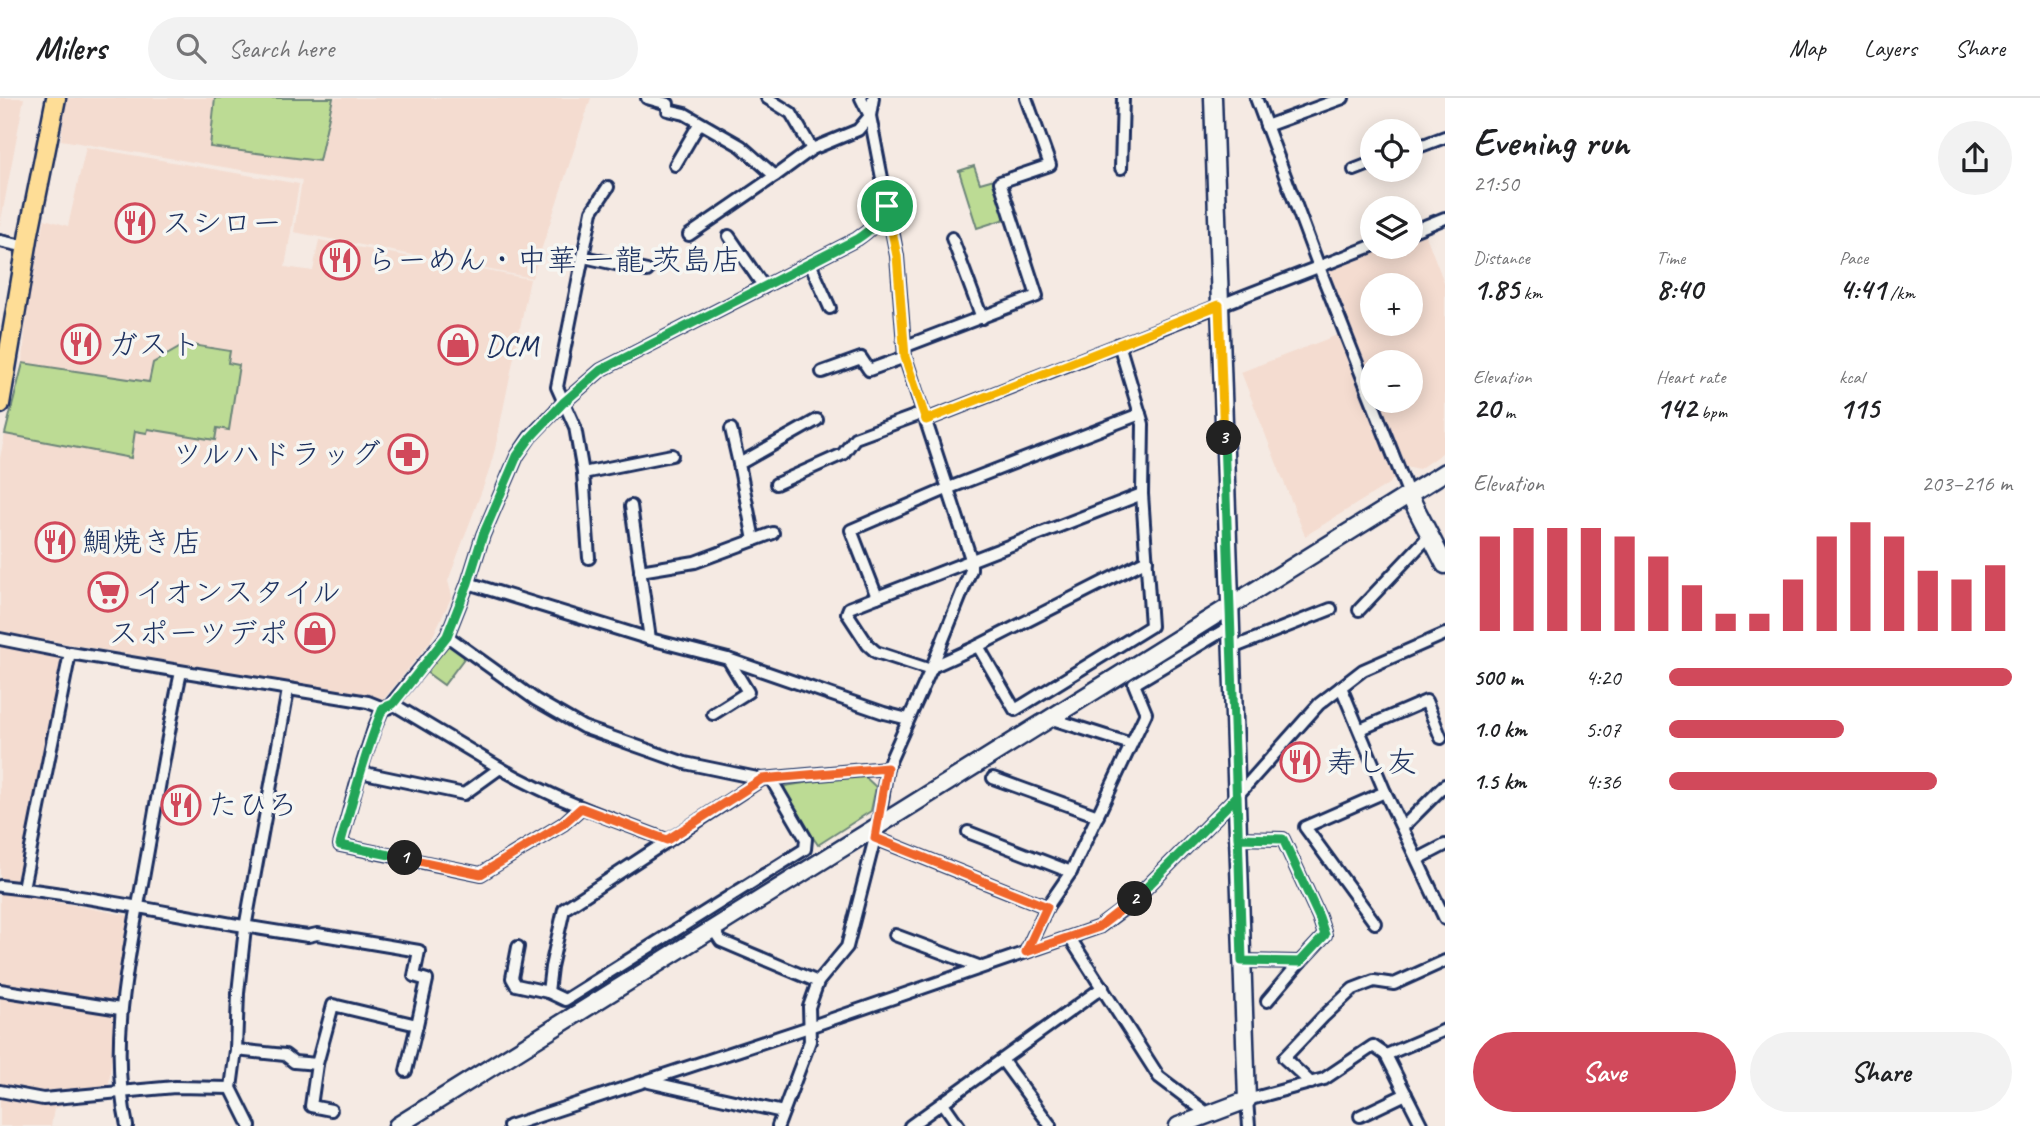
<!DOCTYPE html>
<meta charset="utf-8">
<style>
:root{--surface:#fff;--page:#f2f2f2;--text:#202124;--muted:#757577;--line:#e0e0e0;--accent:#d1495b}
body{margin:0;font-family:Caveat,"Klee One",sans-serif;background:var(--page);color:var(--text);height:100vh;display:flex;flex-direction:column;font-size:26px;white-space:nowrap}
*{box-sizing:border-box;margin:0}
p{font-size:23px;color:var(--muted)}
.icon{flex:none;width:38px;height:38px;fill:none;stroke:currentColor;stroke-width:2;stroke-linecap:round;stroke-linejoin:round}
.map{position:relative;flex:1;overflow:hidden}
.panel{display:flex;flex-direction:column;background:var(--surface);width:595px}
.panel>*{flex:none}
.controls{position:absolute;left:1360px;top:21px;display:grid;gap:14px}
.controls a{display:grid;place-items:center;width:63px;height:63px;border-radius:50%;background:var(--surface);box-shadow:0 4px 18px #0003;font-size:35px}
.pin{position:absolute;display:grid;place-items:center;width:60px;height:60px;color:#fff;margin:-30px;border:4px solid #fff;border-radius:50%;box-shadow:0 2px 7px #0007}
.km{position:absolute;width:35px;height:35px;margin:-18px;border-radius:50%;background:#222;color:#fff;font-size:19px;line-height:35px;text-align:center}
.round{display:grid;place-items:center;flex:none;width:74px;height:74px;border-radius:37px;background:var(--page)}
.summary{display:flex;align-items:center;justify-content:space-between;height:119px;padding:0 28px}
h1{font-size:38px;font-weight:600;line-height:52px}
.metrics{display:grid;grid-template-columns:repeat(3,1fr);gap:10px;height:119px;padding:7px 28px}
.metrics div{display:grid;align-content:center}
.metrics b{font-size:30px;font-weight:600}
.metrics small{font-size:19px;font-weight:400}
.metrics p{font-size:19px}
.chart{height:196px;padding:14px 28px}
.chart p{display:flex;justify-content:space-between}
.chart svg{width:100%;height:126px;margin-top:7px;stroke:var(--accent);stroke-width:6}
.cta{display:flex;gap:14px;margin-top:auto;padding:14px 28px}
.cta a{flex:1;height:80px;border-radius:42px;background:var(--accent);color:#fff;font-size:28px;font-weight:600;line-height:80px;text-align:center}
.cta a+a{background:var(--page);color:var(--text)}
ul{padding:0 28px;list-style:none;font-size:23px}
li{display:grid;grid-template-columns:112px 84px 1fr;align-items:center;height:52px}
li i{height:18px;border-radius:9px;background:var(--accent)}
header{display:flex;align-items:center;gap:42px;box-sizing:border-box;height:98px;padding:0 35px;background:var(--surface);border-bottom:2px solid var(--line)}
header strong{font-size:33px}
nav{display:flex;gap:38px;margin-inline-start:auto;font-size:24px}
.search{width:490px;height:63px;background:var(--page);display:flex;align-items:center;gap:18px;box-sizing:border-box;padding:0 24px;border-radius:38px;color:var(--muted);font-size:26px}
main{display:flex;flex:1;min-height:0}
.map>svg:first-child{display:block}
.built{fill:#f4dcd0;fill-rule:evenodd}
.green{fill:#bcdb94;stroke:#6c8579;stroke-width:2}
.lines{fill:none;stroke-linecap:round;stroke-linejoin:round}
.street-casing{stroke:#1b2f5e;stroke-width:16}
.secondary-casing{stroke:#1b2f5e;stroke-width:21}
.primary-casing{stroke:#1b2f5e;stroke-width:23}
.street{stroke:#f6f6f2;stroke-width:10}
.secondary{stroke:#f6f6f2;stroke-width:16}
.primary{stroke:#fedd96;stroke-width:18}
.split-1-casing{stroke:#fff;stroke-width:14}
.split-2-casing{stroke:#fff;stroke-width:14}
.split-3-casing{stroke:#fff;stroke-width:14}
.split-4-casing{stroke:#fff;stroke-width:14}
.split-1{stroke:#22a559;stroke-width:9}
.split-2{stroke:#f0652b;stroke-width:9}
.split-3{stroke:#22a559;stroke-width:9}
.split-4{stroke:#f5b400;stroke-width:9}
.labels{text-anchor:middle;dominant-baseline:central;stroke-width:7;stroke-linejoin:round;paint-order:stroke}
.poi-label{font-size:30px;fill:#1b2f5e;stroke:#f6f6f2;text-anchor:start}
</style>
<header>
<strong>Milers</strong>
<div class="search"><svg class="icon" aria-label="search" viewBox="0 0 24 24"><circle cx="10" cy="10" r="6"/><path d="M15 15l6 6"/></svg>Search here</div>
<nav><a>Map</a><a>Layers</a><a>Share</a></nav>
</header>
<main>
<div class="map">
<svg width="1445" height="1028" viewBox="0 0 1445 1028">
<rect width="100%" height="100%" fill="#f5eae3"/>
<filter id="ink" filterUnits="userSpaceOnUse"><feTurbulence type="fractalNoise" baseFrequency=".0143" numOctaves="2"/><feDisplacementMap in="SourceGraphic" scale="14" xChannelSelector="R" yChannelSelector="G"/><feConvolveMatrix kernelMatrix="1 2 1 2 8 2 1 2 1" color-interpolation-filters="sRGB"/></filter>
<g filter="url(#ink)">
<g class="built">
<polygon points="0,0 24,0 0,128"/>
<polygon points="66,0 591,0 532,180 294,134 302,82 61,42"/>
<polygon points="86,49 299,86 285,169 313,173 319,142 530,181 495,351 488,376 448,483 452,498 430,544 382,603 360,596 0,534 0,360 5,336 130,360 135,333 148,331 215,341 217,330 228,332 239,267 228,265 230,253 150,284 23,265 27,196 45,121 68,128"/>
<path d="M1425,135L1445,187V353L1419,371L1406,368L1380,303H1410V264H1372V283L1328,173L1389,149H1410L1411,140ZM1410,187V226H1372V187Z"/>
<polygon points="1340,236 1395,378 1390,385 1305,438 1241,274"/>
<polygon points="0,548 65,559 19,797 131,818 115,923 109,987 54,1011 51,1028 0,1028"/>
</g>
<g class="green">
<polygon points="215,0 333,0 319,63 210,49"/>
<polygon points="974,68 980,85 994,81 1005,116 1005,121 977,130 959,73"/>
<polygon points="186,246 230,253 228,265 239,267 229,332 217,330 215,342 148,331 147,335 135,333 131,360 5,336 23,265 149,284 153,265"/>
<polygon points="447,545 465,559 444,587 426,574"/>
<polygon points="862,676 876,689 871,713 818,747 783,695 785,688"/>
</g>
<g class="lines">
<g class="street-casing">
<g id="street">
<polyline points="647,0 668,6 668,12 685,16 741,48 775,78 812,51 858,32 870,18 861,0"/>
<polyline points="767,0 791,15 812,51"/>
<polyline points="1256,0 1319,169 1409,397"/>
<polyline points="1266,28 1343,0"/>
<polyline points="1410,52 1445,39"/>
<polyline points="675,67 699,26"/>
<polyline points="1121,70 1123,0"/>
<polyline points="1354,72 1372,65"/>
<polyline points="1410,134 1445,120"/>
<polyline points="689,137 775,78"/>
<polyline points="729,138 764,189"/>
<polyline points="952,140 982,220"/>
<polyline points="0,143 27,149"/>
<polyline points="584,159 647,173"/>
<polyline points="810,165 830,210"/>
<polyline points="906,248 1037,198 1000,84 1050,67 1026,0"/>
<polyline points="822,274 861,260 869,272 905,259"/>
<polyline points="1140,316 949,390 851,432 877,499 1142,396"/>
<polyline points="926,322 1372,148"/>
<polyline points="731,331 739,366"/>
<polyline points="583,375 672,357"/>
<polyline points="776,386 843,356 855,340 923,315"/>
<polyline points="631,408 650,541"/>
<polyline points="754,442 739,366 817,322"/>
<polyline points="589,460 583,375 575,329 557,289 592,113 608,89"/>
<polyline points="640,473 695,464 773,435"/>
<polyline points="468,485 650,541 728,561 884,615 908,621"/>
<polyline points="877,499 849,510 847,515 868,547 876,554 931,572"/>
<polyline points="1359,512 1430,437"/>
<polyline points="447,538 536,602 583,629 685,665 762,681 887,670"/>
<path d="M0,541L70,555L368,604L383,610H388L447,538L468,485L483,437L517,358L530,339L563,305L601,272L857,141C871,132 879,123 887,108"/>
<polyline points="978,548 1015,612 1151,528 1142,396 1143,326 1119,246"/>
<polyline points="1232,550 1331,511"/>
<polyline points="932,569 978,548 1147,462"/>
<polyline points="1341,589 1385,694 1445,821"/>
<polyline points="393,606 500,670"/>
<polyline points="713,616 748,594 728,561"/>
<polyline points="1049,620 1131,646"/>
<polyline points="1361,631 1426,603 1441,640"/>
<polyline points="360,674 374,631 383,610"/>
<polyline points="993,680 1098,718"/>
<path d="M581,710L563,726L481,776L340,747L360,674L464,696L500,670C554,701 610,721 667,742"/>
<polyline points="1403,729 1445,687"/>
<polyline points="968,734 1071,774"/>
<polyline points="875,740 1047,809"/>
<polyline points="1238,740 1283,741 1319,819 1325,837 1300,864 1243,863"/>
<polyline points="1418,761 1445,747"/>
<path d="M0,788C104,799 205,824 308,838L317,836L419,853L414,878L427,882L417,927L333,907L317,966L294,964L285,957L236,952"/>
<polyline points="23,790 70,555"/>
<polyline points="1375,825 1305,729 1385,694"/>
<polyline points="713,831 721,843 818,884"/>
<polyline points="895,837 981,869"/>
<polyline points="1070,840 1159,979 1208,1016"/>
<polyline points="518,849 512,880 516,887 548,894 551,869 564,811 762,681"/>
<polyline points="1026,854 1047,809 1071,774 1146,615 1134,586 1231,528"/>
<polyline points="0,892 120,911"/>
<polyline points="548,894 565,902 805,751 806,741 771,681"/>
<polyline points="1267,903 1300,864"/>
<polyline points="1386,957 1422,1028"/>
<polyline points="1002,962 1050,1027"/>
<polyline points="317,966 311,1008 331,1012"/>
<polyline points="406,973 417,927"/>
<polyline points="649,984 783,1014"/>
<polyline points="1311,985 1284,960 1323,919 1353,891 1374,883 1394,886 1445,863"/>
<polyline points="0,993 43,1001 175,989 231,990"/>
<polyline points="943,1005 959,1028"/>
<polyline points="1360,1018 1406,996"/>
<path d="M127,1028C108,941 130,855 145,769C157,703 167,638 181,574"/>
<polyline points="250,1028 231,990 236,952 238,895 245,830 288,592"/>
<polyline points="509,1028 809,929 1099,829 1130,806 1237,698 1319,606 1363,572 1445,536"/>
<polyline points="778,1028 810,943 809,909 818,884 847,849 878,728 887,670 932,569 971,472 971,461 905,259 897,158 870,18 873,0"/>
<polyline points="910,1028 1103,889"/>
<polyline points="1249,1028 1247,1002 1324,981 1373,948 1386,957 1445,932"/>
</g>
</g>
<g class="secondary-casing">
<g id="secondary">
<polyline points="1409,397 1445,467"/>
<polyline points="397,1028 1445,374"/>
<polyline points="1178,1028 1247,1002 1213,0"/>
</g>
</g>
<g class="primary-casing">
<polyline id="primary" points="0,306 29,135 56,0"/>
</g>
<use href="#street" class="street"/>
<use href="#secondary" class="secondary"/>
<use href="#primary" class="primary"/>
</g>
</g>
<g class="lines" filter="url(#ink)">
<g class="split-1-casing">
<path id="split-1" d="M405,760L340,747C353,701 365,655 383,610L393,606L447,538L468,485L483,437L517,358L530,340L563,305L601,272L857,141C871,132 879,123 887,108"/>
</g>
<g class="split-2-casing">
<polyline id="split-2" points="405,760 481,776 563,726 581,710 667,742 762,681 887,670 875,740 1047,809 1026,854 1099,829 1135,801"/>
</g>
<g class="split-3-casing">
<polyline id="split-3" points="1135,801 1237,698 1242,863 1300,864 1325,837 1319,819 1283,741 1238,740 1224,340"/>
</g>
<g class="split-4-casing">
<polyline id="split-4" points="887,108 897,158 905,259 926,322 1219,207 1224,340"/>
</g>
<use href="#split-1" class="split-1"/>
<use href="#split-2" class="split-2"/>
<use href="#split-3" class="split-3"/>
<use href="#split-4" class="split-4"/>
</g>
<defs>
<g id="restaurant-ring" transform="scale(2.0125)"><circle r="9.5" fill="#f6f6f2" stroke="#d1495b" stroke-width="1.5"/><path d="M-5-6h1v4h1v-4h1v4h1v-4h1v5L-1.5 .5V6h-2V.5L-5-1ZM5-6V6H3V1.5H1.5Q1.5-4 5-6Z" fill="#d1495b"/></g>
<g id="shop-ring" transform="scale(2.0125)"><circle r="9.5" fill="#f6f6f2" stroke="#d1495b" stroke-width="1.5"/><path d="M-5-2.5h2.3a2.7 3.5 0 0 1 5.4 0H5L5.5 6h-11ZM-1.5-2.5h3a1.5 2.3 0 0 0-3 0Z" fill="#d1495b"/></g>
<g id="pharmacy-ring" transform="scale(2.0125)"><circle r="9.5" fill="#f6f6f2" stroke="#d1495b" stroke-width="1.5"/><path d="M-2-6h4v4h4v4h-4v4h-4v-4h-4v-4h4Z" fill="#d1495b"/></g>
<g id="supermarket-ring" transform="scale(2.0125)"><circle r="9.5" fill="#f6f6f2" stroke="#d1495b" stroke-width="1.5"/><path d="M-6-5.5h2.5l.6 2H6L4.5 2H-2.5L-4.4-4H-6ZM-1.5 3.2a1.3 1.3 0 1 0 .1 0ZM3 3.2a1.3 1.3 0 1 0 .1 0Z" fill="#d1495b"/></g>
</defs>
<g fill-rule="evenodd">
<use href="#restaurant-ring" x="135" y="125"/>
<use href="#restaurant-ring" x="340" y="162"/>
<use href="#restaurant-ring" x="81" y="246"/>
<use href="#shop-ring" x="458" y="247"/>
<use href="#pharmacy-ring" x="408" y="356"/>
<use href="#restaurant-ring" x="55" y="444"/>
<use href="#supermarket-ring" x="108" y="494"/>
<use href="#shop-ring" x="315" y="535"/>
<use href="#restaurant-ring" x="1300" y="664"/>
<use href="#restaurant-ring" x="181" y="707"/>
</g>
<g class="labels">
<g class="poi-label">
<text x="162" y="125">スシロー</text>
<text x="367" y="162">らーめん・中華 一龍 茨島店</text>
<text x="108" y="246">ガスト</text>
<text x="485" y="247">DCM</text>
<text x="381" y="356" text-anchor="end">ツルハドラッグ</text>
<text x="82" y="444">鯛焼き店</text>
<text x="135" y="494">イオンスタイル</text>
<text x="288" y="535" text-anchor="end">スポーツデポ</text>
<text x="1327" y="664">寿し友</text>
<text x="208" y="707">たひろ</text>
</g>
</g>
</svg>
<div class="controls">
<a><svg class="icon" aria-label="locate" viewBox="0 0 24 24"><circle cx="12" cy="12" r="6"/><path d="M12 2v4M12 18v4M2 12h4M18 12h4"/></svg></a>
<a><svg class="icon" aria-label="layers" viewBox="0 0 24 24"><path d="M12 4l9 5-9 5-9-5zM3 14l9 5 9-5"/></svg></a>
<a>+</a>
<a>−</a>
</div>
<div class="pin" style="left:887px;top:108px;background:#1e9e55"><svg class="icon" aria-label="arrive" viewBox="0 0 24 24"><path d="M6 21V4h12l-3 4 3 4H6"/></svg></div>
<b class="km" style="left:405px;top:760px">1</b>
<b class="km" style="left:1135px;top:801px">2</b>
<b class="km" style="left:1224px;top:340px">3</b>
</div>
<section class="panel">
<div class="summary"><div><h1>Evening run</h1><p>21:50</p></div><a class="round"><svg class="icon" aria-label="share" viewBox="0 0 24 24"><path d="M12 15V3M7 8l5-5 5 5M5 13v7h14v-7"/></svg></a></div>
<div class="metrics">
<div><p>Distance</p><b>1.85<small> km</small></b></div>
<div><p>Time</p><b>8:40</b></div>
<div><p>Pace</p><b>4:41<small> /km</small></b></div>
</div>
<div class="metrics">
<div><p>Elevation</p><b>20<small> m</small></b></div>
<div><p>Heart rate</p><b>142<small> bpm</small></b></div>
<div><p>kcal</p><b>115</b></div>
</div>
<div class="chart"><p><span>Elevation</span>203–216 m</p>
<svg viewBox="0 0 160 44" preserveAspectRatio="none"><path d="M5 44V11M15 44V8M25 44V8M35 44V8M45 44V11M55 44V18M65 44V28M75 44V38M85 44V38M95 44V26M105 44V11M115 44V6M125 44V11M135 44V23M145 44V26M155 44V21"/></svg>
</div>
<ul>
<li><b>500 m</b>4:20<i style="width:100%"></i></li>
<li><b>1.0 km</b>5:07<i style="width:51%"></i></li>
<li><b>1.5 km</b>4:36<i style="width:78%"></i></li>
</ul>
<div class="cta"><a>Save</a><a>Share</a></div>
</section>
</main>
